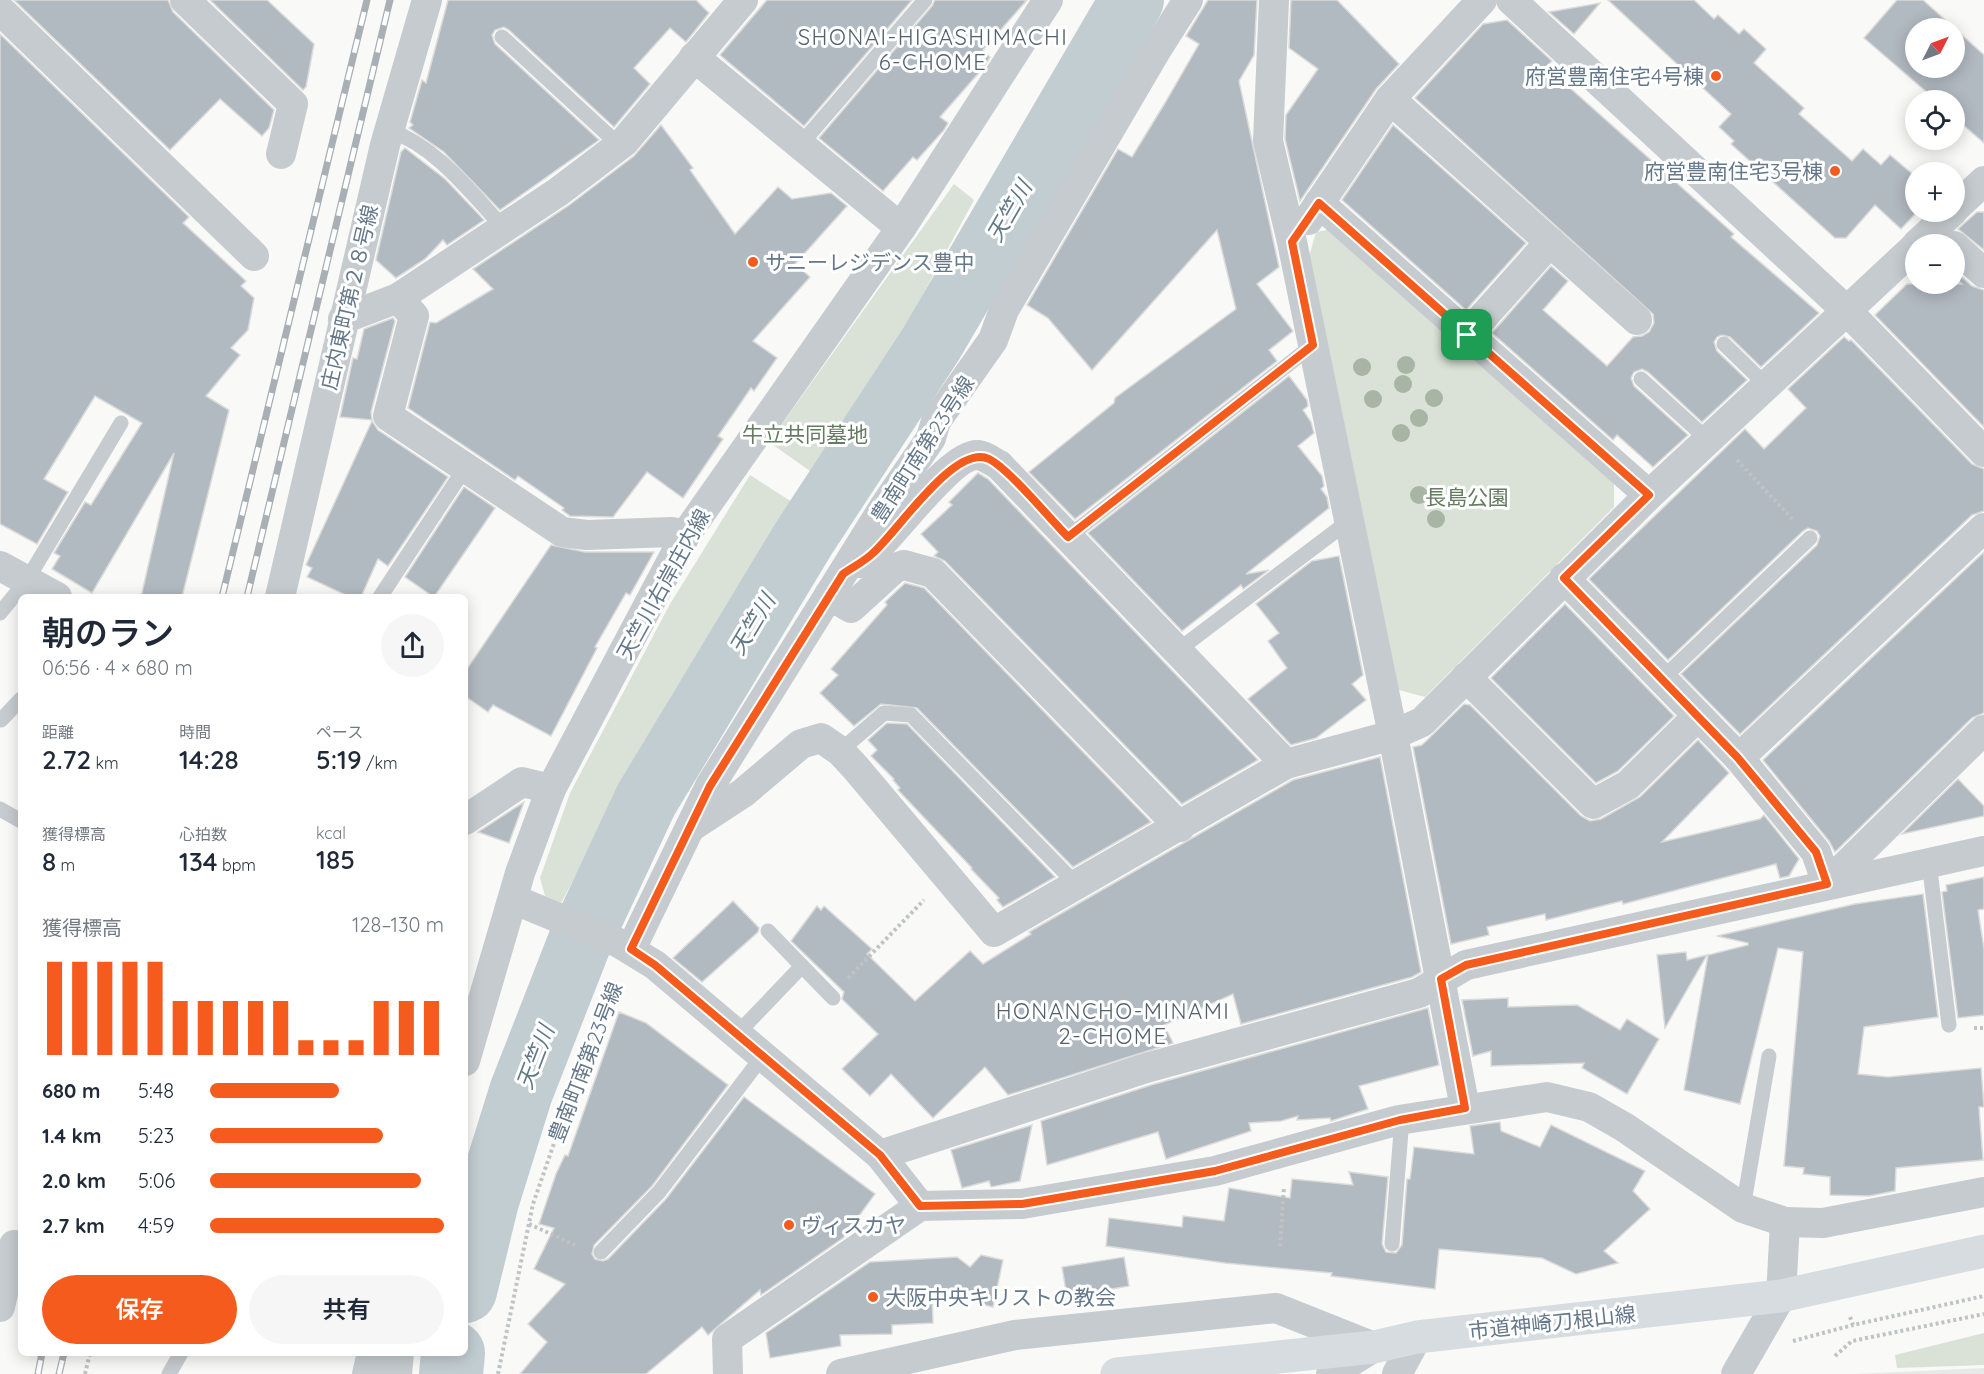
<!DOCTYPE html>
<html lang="ja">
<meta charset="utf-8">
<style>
:root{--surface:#fff;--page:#f6f6f7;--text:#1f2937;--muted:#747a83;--accent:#f45b1c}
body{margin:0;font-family:Quicksand,"Noto Sans JP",sans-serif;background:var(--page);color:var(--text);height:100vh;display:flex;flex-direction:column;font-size:22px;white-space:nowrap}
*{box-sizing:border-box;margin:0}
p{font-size:20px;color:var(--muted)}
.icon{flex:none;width:33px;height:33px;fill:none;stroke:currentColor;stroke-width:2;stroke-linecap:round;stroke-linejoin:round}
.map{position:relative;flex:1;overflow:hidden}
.details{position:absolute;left:18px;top:594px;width:450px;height:762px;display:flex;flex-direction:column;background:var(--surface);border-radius:9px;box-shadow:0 3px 15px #0003}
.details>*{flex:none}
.needle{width:39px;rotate:48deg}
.tools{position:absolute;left:1905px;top:18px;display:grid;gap:12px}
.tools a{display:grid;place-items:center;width:60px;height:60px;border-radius:50%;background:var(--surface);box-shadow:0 3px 15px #0003;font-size:30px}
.pin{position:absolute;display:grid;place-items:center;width:51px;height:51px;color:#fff;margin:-26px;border-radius:12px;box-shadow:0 3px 9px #0006}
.round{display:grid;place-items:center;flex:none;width:63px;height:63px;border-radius:32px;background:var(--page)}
.summary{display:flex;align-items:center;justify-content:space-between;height:102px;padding:0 24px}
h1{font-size:33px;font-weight:600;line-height:45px}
.stats{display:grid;grid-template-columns:repeat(3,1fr);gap:9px;height:102px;padding:6px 24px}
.stats div{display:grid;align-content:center}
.stats b{font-size:26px;font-weight:600}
.stats small{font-size:16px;font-weight:400}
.stats p{font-size:16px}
.chart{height:168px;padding:12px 24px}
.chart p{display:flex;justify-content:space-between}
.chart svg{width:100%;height:108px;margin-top:6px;stroke:var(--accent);stroke-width:6}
.action{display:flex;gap:12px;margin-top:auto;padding:12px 24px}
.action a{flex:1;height:69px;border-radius:36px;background:var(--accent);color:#fff;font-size:24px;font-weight:600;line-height:69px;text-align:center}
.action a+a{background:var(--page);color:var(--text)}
ul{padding:0 24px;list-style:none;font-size:20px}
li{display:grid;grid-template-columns:96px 72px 1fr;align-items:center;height:45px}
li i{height:15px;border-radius:8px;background:var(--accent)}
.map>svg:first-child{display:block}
.built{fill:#e7e8e8}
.green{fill:#dae2d7}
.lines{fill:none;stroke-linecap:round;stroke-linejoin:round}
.river{stroke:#c2cdd2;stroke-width:64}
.building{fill:#b1b9c1;stroke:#dbdbd9;stroke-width:1.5;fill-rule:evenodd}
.path{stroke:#c0c3c5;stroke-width:4;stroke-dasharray:3 3;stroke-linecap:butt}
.lane{stroke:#c6cbcf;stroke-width:15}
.street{stroke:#c6cbcf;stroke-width:30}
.secondary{stroke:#d6dce0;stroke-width:33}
.rail-casing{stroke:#a8afb5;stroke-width:7}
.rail{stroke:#fff;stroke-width:4.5;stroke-dasharray:14;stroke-linecap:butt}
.tree{fill:#a8b4a4}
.route-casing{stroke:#fff;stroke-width:12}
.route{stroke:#f45b1c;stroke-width:8}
.poi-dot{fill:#f45b1c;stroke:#fff;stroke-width:2}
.labels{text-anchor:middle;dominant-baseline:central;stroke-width:6;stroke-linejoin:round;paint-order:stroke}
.poi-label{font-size:21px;fill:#65788b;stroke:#fff;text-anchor:start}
.street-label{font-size:21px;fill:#65788b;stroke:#fff}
.park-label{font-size:21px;fill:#657b61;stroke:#fff}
.neighbourhood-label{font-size:22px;letter-spacing:1.5px;fill:#54626f;stroke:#fff}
.water-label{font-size:22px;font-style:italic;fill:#627a86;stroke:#fff}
</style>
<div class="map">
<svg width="1984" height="1374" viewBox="0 0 1984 1374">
<rect width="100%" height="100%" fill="#f9f9f7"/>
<polygon class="built" points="1984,1368 1984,1374 1854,1374"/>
<g class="green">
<polygon points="954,184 974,200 907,324 810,471 769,442"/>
<polygon points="1332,229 1614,482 1614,507 1425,697 1395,689 1307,264 1316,232"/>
<polygon points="750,475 792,502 672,695 561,903 545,896 540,878 570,793 670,604"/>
<polygon points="1984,1333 1984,1365 1897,1368 1895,1355"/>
</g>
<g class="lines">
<g class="river">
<polyline points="465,1291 487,1201 521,1092 580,941 646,800 804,538 931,344 1132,0"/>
<polyline points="451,1374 453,1353"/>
</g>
</g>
<g class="building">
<polygon points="14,0 168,0 173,12 274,110 269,128 262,136 220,99 170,150"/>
<polygon points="210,0 267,0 314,44 306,87 303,90"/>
<polygon points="448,0 696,0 709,13 686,42 670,28 634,68 650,84 614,127 509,30 504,27 495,30 492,35 495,44 599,140 500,210 444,152 409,128 413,125 410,122 422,80 426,83"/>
<polygon points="767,0 912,0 804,126 720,55"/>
<polygon points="935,0 1027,0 983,50 990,57 984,67 940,117 948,123 944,130 917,160 913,157 883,191 819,138 932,6"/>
<polygon points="1208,0 1257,0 1254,55 1239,81 1279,267 1257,284 1293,331 1269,350 1277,361 1075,519 1029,472 1114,403 1115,398 1236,309 1217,230 1092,370 1048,318 1027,305 1118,149 1132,157 1165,103 1199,44 1186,36"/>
<polygon points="1291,0 1337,0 1399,64 1376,89 1300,201 1285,139 1286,115 1318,69 1289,48"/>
<polygon points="1608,0 1694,0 1714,19 1718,15 1739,34 1744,29 1766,49 1754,63 1804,108 1799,114 1852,161 1863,149 1881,165 1890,155 1916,177 1916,213 1901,229 1875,205 1846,238 1835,238 1731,144 1734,141 1719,127 1731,114"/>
<path d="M1897,0H1923L1984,55V143L1954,117V100H1936L1864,38ZM1916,28H1954V68H1916Z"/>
<polygon points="1600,3 1574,34 1549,12"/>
<polygon points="1507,20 1552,61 1548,65 1551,71 1734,234 1731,237 1819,313 1761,367 1730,337 1722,335 1717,337 1714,342 1717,351 1747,380 1702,422 1648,372 1642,369 1634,372 1631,378 1634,386 1688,435 1653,467 1617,435 1613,440 1492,333 1551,266 1568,281 1543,310 1607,366 1633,337 1642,336 1649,332 1654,323 1653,314 1415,98 1483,24"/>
<polygon points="0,34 189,217 183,223 246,281 241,286 254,298 248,330 231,348 240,355 206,396 229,410 182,597 141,597 174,453 92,593 52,569 60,556 54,553 85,502 91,505 142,423 95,396 44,479 68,492 37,544 0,524"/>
<polygon points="661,125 693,168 690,170 735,234 778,187 792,199 831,193 847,206 795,264 810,277 753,341 777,358 754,391 751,388 718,436 723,439 683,498 647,472 613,517 570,516 562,510 564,508 518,476 515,480 408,408 430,322 436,323 493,289 473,269 568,206 634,156"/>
<polygon points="1393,125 1526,243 1466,310 1342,200"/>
<polygon points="405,148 445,179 484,220 447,245 443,240 425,259 396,278 376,260 401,152"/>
<polygon points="1977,212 1984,212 1984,250 1958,229"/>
<polygon points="1954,270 1972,286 1984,290 1984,427 1875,315 1907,284 1962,284 1954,277"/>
<polygon points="393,318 395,321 371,412 372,420 340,417 353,358 357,359 364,329"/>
<polygon points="1844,337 1849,341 1851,340 1972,464 1984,469 1984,511 1972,515 1740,734 1681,674 1817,545 1820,536 1817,531 1808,528 1803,531 1668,660 1589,579 1745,429 1764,449 1806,408 1788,389"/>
<polygon points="1289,376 1307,400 1308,406 1303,410 1311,422 1314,433 1298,446 1322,476 1324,486 1321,489 1327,497 1329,508 1246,574 1269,570 1243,589 1241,585 1182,631 1088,533"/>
<polygon points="372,421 378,430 448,477 388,566 378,559 361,597 350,597 307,577 312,568 306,565"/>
<polygon points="978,473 988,479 1258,760 1182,804 945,561 934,556 938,552 921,534 952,505 949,502"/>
<polygon points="464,487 495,508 434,597 405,577"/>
<polygon points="551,545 585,552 654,552 630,595 626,593 595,647 597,648 551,736 493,705 488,712 465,696 465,672"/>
<polygon points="1984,552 1984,713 1972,718 1835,852 1829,841 1763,760"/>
<polygon points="1339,556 1363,675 1352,684 1366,700 1316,738 1291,745 1248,699 1287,668 1268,641 1279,633 1256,604 1312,561"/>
<polygon points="905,583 924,588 1151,822 1073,867 917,708 881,704 854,726 820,693 838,675 831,669 887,605 885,602"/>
<polygon points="1565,604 1674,716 1618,771 1596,783 1491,678"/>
<polygon points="1464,704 1470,705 1581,816 1590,821 1601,819 1640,797 1698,740 1729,773 1662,842 1760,819 1764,815 1799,859 1789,876 1780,878 1776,864 1623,904 1622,901 1546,920 1545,914 1487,927 1489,935 1451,944 1413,747 1422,745"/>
<polygon points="887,723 907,724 1055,877 1003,907 997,900 999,898 971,869 972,868 898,790 900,788 893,780 894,779 871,756 877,750 868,740"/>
<polygon points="1380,757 1421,972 1412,977 1241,1024 1233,994 1164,1025 1173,1043 1008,1095 985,1067 933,1118 891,1074 870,1096 842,1069 878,1034 842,999 844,992 791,941 817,906 821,910 824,906 872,949 867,954 915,1001 970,951 983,964 1031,934 1029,932 1293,780"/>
<polygon points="1958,779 1984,806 1984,816 1902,834"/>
<polygon points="524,802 509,843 478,832"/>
<polygon points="1984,877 1984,909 1978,910 1984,949 1984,1015 1958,1018 1942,892 1947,891 1946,885"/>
<polygon points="1923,894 1938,1017 1864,1027 1858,1074 1888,1077 1981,1068 1984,1107 1979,1107 1983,1160 1896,1168 1895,1191 1869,1196 1830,1195 1830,1177 1803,1174 1804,1168 1784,1166 1803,952 1778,948 1740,1104 1684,1090 1708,955 1748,945 1748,943 1717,936 1855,904"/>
<polygon points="733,901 759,928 758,932 702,982 673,958"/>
<polygon points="1686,952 1687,960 1707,955 1665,1028 1657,955"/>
<polygon points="1508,998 1508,1007 1577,1005 1620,1030 1627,1019 1659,1039 1627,1094 1582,1068 1584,1063 1491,1066 1491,1051 1473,1056 1462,1000"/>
<polygon points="1428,1008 1439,1065 1359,1086 1368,1109 1331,1121 1330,1118 1297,1120 1298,1116 1281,1121 1249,1123 1251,1131 1166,1159 1158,1132 1047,1165 1041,1121 1151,1085"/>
<polygon points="619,1012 646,1023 728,1085 652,1186 594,1245 592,1254 595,1259 603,1261 608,1259 666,1199 744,1097 875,1194 843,1238 761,1295 760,1290 708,1335 702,1327 646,1374 520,1374 547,1342 528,1324 565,1284 534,1269 554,1228 539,1224 556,1174 565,1155 568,1156"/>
<polygon points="1500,1122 1501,1131 1540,1147 1551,1125 1645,1171 1633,1191 1650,1209 1604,1251 1618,1263 1576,1274 1542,1258 1439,1249 1435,1289 1331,1276 1332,1273 1225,1263 1106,1246 1109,1218 1182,1227 1183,1216 1224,1221 1229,1188 1290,1198 1292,1179 1353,1185 1349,1172 1388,1177 1382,1244 1386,1252 1396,1253 1402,1245 1407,1179 1410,1179 1414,1147 1474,1154 1470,1126"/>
<polygon points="1032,1125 1020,1181 991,1187 989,1181 962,1188 951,1150"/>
<polygon points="981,1255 1003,1260 993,1307 932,1292 933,1323 892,1325 892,1334 840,1335 841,1346 770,1358 766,1333 870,1262 957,1257 970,1267"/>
<polygon points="1124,1257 1129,1286 1067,1297 1062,1267"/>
</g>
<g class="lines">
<g class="path">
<polyline points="1737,460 1793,520"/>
<polyline points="848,978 924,900"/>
<polyline points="1974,1028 1984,1028"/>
<polyline points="529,1224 577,1246"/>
<polyline points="1280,1246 1284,1187"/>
<polyline points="1850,1317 1853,1325 1984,1296"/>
<polyline points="1793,1341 1853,1325"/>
<polyline points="1835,1356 1852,1341 1984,1314"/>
<polyline points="85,1374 90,1353"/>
<polyline points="498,1374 533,1204 578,1074 616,979"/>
</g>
<g class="lane">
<polyline points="502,37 619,145"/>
<path d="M389,130C437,147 470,192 504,228"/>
<polyline points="801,144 925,0"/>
<polyline points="1724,344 1766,385"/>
<polyline points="1641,379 1708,440"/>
<polyline points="1068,537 1313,345"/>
<polyline points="380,597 465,468"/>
<polyline points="0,613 27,580 121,423"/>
<polyline points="1177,651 1349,521"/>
<polyline points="1662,679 1810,538"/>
<polyline points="1,720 21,699"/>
<polyline points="840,751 884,713 911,715 1077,885"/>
<polyline points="0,809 21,821"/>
<polyline points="1929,862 1949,1025"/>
<polyline points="768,931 833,998"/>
<polyline points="736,1035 802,966"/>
<polyline points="1743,1208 1769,1056"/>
<polyline points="1392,1244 1402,1119"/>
<polyline points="601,1252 659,1192 762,1057"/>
<polyline points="169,1374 181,1353"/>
</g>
<g class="street">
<polyline points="185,0 293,104 281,154"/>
<polyline points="1274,0 1268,141 1292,242 1393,735 1465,1108"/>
<polyline points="1511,0 1847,311 1984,452"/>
<polyline points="0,10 254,256"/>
<polyline points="694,57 901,228"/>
<polyline points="1390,99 1637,320"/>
<polyline points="1319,203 1649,495"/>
<polyline points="1954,209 1984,181"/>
<polyline points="1308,220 1390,99 1482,0"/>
<polyline points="1917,244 1952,212"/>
<polyline points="1954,246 1984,273"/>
<polyline points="398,298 414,316 388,416 562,532 587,535 672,532 686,534"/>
<polyline points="343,319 398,298 558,192 624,142 743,0"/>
<polyline points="1467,335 1550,242"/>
<path d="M860,563C890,543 949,453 978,455C986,456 993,462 999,465L1286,764"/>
<polyline points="0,566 57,597"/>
<polyline points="1564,578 1739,758 1816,852 1827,884 1984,730"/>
<polyline points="829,595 851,608 895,568 904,565 933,573 1180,827"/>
<polyline points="280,597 385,145 427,0"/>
<polyline points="1466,677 1593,804 1628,785 1698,716"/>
<polyline points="1739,758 1984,528"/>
<polyline points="465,820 522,782 551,789"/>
<polyline points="691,827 743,793 801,744 821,738 840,751 855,767 994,932 1286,764 1393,735 1422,722 1649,495 1916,246"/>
<polyline points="513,899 619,943 655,965 880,1155 1146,1068 1419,993 1466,965 1984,851"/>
<polyline points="631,949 710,786 884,507 931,438 936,421 993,340 1004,310 1157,49 1188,0"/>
<polyline points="465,1061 520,873 551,789 686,534 901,228 1048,0"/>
<polyline points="880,1155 920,1206"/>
<polyline points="1785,1222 1823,1223 1984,1192"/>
<polyline points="0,1307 14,1245"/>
<polyline points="367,1374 372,1353"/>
<polyline points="397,1374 399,1353"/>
<polyline points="728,1374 727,1339 920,1206 1022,1204 1215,1171 1399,1120 1547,1097 1589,1107 1624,1127 1743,1208 1785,1222 1781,1296 1736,1374"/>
<polyline points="841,1374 1015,1335 1276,1308 1374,1347"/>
<polyline points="1331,1374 1374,1347"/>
<polyline points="1397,1374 1417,1337"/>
</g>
<polyline class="secondary" points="1117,1374 1374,1347 1417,1337 1781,1296 1984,1251"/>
<g class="rail-casing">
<g id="rail">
<polyline points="222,597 367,0"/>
<polyline points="247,597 390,0"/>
<polyline points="38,1374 42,1353"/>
<polyline points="59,1374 64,1353"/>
</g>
</g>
<use href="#rail" class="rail"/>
</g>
<g class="tree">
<circle cx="1406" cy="365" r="9"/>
<circle cx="1362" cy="367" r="9"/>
<circle cx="1403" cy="384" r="9"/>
<circle cx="1434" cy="398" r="9"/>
<circle cx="1373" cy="399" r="9"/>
<circle cx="1419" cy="418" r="9"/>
<circle cx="1401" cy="433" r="9"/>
<circle cx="1419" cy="495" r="9"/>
<circle cx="1436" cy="519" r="9"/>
</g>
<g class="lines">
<g class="route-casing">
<path id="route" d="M1319,203L1649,495L1564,578L1738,758L1816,852L1827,884L1466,965L1441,979L1465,1108L1400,1120L1215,1171L1022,1204L920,1206L880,1155L655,965L631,949L710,786L843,574C853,567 865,561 873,553C898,531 955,443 989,459C1009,469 1050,519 1068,537L1313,345L1292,242Z"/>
</g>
<use href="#route" class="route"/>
</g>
<g class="poi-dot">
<circle cx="1716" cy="76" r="6"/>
<circle cx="1835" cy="171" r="6"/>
<circle cx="753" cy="262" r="6"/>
<circle cx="789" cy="1225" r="6"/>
<circle cx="873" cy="1297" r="6"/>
</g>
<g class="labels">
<g class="poi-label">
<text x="1704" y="76" text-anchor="end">府営豊南住宅4号棟</text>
<text x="1823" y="171" text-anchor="end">府営豊南住宅3号棟</text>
<text x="765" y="262">サニーレジデンス豊中</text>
<text x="801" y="1225">ヴィスカヤ</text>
<text x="885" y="1297">大阪中央キリストの教会</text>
</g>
<g class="street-label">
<text transform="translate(349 297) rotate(-77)">庄内東町第２８号線</text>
<text transform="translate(922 449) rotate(-57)">豊南町南第23号線</text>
<text transform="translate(663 584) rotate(-61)">天竺川右岸庄内線</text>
<text transform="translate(585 1062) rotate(-69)">豊南町南第23号線</text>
<text transform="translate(1552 1322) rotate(-6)">市道神崎刀根山線</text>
</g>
<g class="park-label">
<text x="805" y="434">牛立共同墓地</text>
<text x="1467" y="497">長島公園</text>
</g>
<g class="neighbourhood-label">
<text x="933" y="37">SHONAI-HIGASHIMACHI<tspan x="933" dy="25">6-CHOME</tspan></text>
<text x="1113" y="1011">HONANCHO-MINAMI<tspan x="1113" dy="25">2-CHOME</tspan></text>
</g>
<g class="water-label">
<text transform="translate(1009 211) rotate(-60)">天竺川</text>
<text transform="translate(752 624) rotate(-59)">天竺川</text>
<text transform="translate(535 1057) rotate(-69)">天竺川</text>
</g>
</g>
</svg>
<div class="tools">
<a><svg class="needle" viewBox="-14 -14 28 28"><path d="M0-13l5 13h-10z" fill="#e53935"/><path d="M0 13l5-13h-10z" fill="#747a83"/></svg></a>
<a><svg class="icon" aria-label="locate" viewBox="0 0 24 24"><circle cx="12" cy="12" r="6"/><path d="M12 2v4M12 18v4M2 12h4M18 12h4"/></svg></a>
<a>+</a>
<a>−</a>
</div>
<div class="pin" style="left:1467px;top:335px;background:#1e9e55"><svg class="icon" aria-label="arrive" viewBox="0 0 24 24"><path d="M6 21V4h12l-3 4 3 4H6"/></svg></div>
<section class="details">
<div class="summary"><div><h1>朝のラン</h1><p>06:56 · 4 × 680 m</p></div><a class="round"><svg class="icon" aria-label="share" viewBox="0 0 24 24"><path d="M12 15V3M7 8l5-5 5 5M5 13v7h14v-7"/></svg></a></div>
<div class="stats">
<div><p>距離</p><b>2.72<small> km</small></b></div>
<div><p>時間</p><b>14:28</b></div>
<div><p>ペース</p><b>5:19<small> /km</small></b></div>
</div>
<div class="stats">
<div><p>獲得標高</p><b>8<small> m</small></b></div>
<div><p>心拍数</p><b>134<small> bpm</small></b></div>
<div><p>kcal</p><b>185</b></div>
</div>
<div class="chart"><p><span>獲得標高</span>128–130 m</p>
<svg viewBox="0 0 160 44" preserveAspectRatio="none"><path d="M5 44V6M15 44V6M25 44V6M35 44V6M45 44V6M55 44V22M65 44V22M75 44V22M85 44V22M95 44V22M105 44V38M115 44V38M125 44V38M135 44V22M145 44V22M155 44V22"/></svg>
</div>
<ul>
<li><b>680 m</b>5:48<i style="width:55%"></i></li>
<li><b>1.4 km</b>5:23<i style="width:74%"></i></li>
<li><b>2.0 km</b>5:06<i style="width:90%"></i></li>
<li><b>2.7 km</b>4:59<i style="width:100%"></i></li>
</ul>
<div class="action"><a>保存</a><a>共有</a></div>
</section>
</div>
